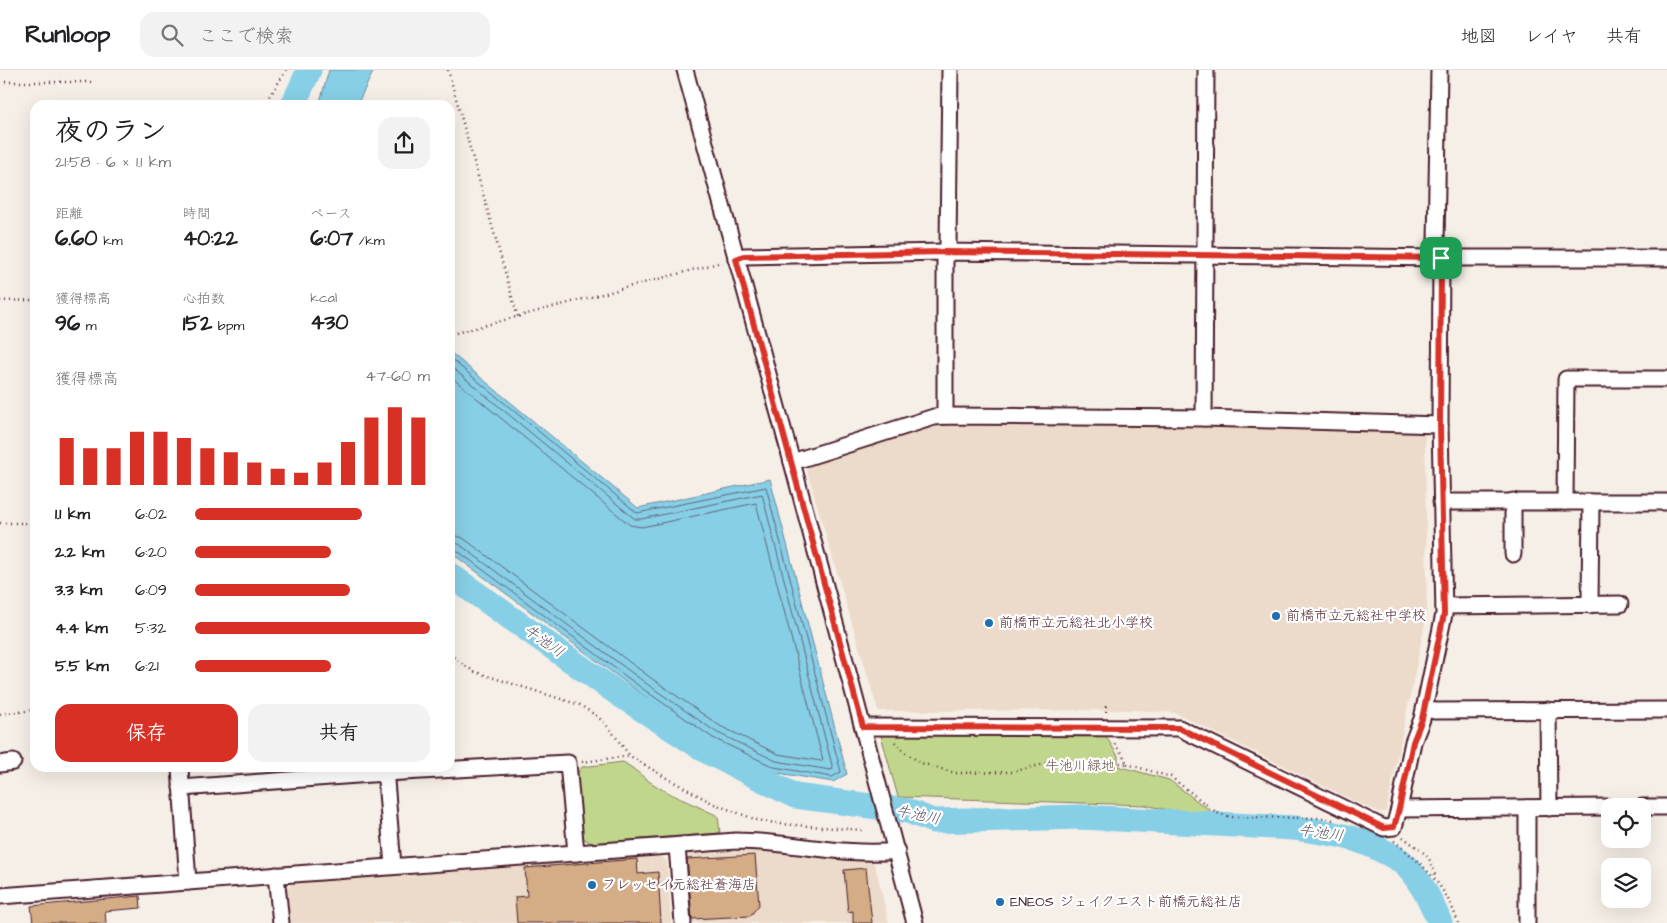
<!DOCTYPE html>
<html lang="ja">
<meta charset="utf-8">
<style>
:root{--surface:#fff;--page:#f2f2f2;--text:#202124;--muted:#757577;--line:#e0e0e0;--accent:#d93025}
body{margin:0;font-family:"Architects Daughter","Klee One",sans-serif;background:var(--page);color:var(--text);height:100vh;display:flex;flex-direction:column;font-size:19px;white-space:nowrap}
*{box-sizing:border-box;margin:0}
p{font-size:16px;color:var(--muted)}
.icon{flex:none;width:28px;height:28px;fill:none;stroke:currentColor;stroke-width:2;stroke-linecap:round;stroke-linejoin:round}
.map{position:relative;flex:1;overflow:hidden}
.drawer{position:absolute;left:30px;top:30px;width:425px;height:672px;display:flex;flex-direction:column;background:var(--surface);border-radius:15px;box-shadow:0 5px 20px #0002}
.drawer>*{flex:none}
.controls{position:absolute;left:1601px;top:728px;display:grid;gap:10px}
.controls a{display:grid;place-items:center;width:50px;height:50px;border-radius:10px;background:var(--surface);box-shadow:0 5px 20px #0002;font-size:25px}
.pin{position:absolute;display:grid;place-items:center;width:42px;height:42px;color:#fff;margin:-21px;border-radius:10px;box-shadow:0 2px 8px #0006}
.round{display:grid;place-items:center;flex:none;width:52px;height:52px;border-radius:15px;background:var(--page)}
.summary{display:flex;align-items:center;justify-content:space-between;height:85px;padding:0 25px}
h1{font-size:28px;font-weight:700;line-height:38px}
.metrics{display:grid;grid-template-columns:repeat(3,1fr);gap:8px;height:85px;padding:5px 25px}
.metrics div{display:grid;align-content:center}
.metrics b{font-size:21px;font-weight:700}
.metrics small{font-size:14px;font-weight:400}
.metrics p{font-size:14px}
.chart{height:140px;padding:10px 25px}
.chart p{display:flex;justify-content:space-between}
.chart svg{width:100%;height:90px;margin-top:5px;stroke:var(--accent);stroke-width:6}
.button{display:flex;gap:10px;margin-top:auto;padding:10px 25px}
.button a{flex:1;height:58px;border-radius:15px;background:var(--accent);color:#fff;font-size:20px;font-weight:700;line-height:58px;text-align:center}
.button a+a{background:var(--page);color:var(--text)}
ul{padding:0 25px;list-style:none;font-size:16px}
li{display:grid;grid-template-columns:80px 60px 1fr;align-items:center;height:38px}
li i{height:12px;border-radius:6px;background:var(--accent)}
header{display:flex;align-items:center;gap:30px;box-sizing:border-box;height:70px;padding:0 25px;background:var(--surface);border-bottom:1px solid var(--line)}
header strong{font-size:24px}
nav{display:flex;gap:28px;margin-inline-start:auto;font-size:18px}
.search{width:350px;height:45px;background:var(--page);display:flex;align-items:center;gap:12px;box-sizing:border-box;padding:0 18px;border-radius:15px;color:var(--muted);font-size:19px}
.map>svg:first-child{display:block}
.built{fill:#ecdbca}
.green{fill:#c0d68c;stroke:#857a5c}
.water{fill:#86cfe7;stroke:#6e899c}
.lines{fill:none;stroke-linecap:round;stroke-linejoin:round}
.shore{stroke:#626576;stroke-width:1}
.river{stroke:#86cfe7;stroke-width:25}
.building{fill:#d4ad86;stroke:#4a1f2b}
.minor-casing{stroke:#4a1f2b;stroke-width:19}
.path{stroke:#4a1f2b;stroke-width:2.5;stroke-dasharray:1 4;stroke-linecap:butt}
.minor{stroke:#fff;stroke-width:15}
.route-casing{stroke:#fff;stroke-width:10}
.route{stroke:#d93025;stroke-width:6}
.poi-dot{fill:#1f6fb2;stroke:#fff;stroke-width:2}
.labels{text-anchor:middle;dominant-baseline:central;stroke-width:4.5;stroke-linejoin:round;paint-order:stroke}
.poi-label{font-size:14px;fill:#4a1f2b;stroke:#fff;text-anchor:start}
.park-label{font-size:14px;fill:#6d5648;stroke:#fff}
.water-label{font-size:15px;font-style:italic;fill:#5c5463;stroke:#fff}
</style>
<header>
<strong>Runloop</strong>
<div class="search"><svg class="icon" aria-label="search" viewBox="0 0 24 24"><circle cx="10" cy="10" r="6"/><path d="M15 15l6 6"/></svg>ここで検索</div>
<nav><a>地図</a><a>レイヤ</a><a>共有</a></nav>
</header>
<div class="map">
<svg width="1667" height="853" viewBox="0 0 1667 853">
<rect width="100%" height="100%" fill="#f6efe7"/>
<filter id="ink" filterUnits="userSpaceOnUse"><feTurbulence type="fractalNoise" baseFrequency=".02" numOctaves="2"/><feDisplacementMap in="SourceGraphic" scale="10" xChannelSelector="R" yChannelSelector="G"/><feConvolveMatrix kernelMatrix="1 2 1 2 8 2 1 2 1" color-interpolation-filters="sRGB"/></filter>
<g filter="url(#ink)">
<g class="built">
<polygon points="934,354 1425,357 1427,537 1425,554 1386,742 1379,742 1360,734 1176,643 1133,640 878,641 804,391"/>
<polygon points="749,780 869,790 875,795 889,853 690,853 685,790 690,784"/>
<polygon points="660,784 667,792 671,853 290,853 287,818 293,812"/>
</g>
<g class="green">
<polygon points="1102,660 1118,686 1118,696 1169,710 1212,742 1210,747 1197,746 1145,735 898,727 880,662"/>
<path d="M623,692C636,699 645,710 658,717C677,728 698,736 718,746L720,763L591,773L583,768L577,704L582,697Z"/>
</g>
<g class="water">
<polygon points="329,0 374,0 357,35 319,35"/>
<polygon points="450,282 638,438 770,409 847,704 833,712 772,702 711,672 640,623 450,482"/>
</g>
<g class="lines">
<g class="shore">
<polyline points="450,288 637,443 766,417 841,702 832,707 774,697 713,668 643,619 455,479 450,478"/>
<polyline points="450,296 635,449 641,449 762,424 833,699 830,700 776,691 716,662 647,614 459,474 450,472"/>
<polyline points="450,306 630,455 642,457 756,433 823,690 821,691 778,684 720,656 651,608 463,468 450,464"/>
</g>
<g class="river">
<polyline points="293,35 309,0"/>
<path d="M450,505L620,625L708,682L795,726L908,741L933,751L1080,747L1294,758C1327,762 1356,766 1385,782C1391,785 1397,788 1402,792C1420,808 1431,831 1440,853"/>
</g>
</g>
<g class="building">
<polygon points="755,785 759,835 750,846 692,849 687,789"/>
<polygon points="637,789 638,804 658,802 661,853 517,853 515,827 527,826 525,798"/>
<polygon points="866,798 872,853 853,853 853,841 848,842 844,800"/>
<polygon points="140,826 141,838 105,841 106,853 33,853 31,836"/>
</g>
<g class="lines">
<g class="minor-casing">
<g id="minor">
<polyline points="685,0 792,392 915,853"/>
<polyline points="1439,0 1436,173 1441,188 1440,355"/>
<polyline points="736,189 744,186 945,182 1441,188 1667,188"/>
<polyline points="945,346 945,182 948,176 950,0"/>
<polyline points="1204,348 1206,0"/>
<polyline points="792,392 934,347 945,346 1204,348 1440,355 1444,544 1422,649 1413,672 1399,739 1394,757 1384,758 1179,658 863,657"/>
<polyline points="1513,431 1513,484"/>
<polyline points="1441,432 1667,432"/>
<polyline points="1565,432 1566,309 1667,309"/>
<polyline points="1590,535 1591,432"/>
<polyline points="1444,536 1620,534"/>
<polyline points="1425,637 1434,641 1667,640"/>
<polyline points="1548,640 1549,738"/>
<polyline points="0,694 13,692"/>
<polyline points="180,698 188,812"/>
<polyline points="385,698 393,796"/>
<polyline points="181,718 385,703 568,693 576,783"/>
<polyline points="1642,737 1667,737"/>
<polyline points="1527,738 1527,853"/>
<polyline points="1399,739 1610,737"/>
<polyline points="677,776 683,853"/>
<polyline points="276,805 281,853"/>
<path d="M0,826L736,771C789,771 844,787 897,781"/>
</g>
</g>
<g class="path">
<polyline points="448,0 518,248"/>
<polyline points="0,12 91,12"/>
<polyline points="265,35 286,0"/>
<polyline points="0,231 35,230"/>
<polyline points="456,263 722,192"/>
<polyline points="0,453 35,453"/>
<polyline points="450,584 462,594 475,602 580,635 598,647 609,658 630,686 663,706 714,734 757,750 781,754 863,760"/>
<polyline points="1106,636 1106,643"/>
<polyline points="0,644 35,640"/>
<polyline points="895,672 906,683 921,693 955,703 1012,702 1048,693 1109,692 1127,694 1123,685 1113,672"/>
<polyline points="582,692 630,686"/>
<polyline points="1127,694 1171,707 1217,743 1231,747 1322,748 1333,750"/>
<polyline points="1403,767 1424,783 1431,792 1436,808"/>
<path d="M1394,771C1423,794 1447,817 1458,853"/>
</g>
<use href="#minor" class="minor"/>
</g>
</g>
<g class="lines" filter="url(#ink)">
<g class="route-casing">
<polygon id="route" points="945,182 1441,188 1440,355 1444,544 1422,649 1413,672 1399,739 1394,757 1384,758 1179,658 863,657 736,189 744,186"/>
</g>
<use href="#route" class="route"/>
</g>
<g class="poi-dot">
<circle cx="1276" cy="546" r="5"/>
<circle cx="989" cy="553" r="5"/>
<circle cx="592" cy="815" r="5"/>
<circle cx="1000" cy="832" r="5"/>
</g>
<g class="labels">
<g class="poi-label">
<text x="1286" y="546">前橋市立元総社中学校</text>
<text x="999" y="553">前橋市立元総社北小学校</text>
<text x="602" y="815">フレッセイ元総社蒼海店</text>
<text x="1010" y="832">ENEOS ジェイクエスト前橋元総社店</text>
</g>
<g class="park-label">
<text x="1080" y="696">牛池川緑地</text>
</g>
<g class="water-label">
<text transform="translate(544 571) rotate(35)">牛池川</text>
<text transform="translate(918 745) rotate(12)">牛池川</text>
<text transform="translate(1321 763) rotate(9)">牛池川</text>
</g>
</g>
</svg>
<div class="controls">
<a><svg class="icon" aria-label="locate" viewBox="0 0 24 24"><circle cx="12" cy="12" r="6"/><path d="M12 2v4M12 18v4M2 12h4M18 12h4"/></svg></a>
<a><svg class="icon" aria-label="layers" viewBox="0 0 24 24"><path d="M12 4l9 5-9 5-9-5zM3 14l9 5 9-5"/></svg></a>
</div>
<div class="pin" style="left:1441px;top:188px;background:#1e9e55"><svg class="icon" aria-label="arrive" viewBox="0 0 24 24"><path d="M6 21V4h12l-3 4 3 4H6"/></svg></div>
<section class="drawer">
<div class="summary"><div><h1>夜のラン</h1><p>21:58 · 6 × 1.1 km</p></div><a class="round"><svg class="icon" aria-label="share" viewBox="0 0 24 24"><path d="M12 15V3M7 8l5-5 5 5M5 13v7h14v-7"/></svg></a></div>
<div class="metrics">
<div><p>距離</p><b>6.60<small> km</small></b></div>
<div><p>時間</p><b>40:22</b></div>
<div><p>ペース</p><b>6:07<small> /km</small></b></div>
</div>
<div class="metrics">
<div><p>獲得標高</p><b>96<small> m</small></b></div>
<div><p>心拍数</p><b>152<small> bpm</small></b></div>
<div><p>kcal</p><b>430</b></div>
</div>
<div class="chart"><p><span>獲得標高</span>47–60 m</p>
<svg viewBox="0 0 160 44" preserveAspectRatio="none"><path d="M5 44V21M15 44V26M25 44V26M35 44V18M45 44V18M55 44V21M65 44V26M75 44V28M85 44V33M95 44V36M105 44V38M115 44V33M125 44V23M135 44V11M145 44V6M155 44V11"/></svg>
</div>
<ul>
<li><b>1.1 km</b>6:02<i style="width:71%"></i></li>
<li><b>2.2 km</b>6:20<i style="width:58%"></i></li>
<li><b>3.3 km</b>6:09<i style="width:66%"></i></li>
<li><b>4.4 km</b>5:32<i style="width:100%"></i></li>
<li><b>5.5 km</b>6:21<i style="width:58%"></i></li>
</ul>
<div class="button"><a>保存</a><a>共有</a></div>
</section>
</div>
